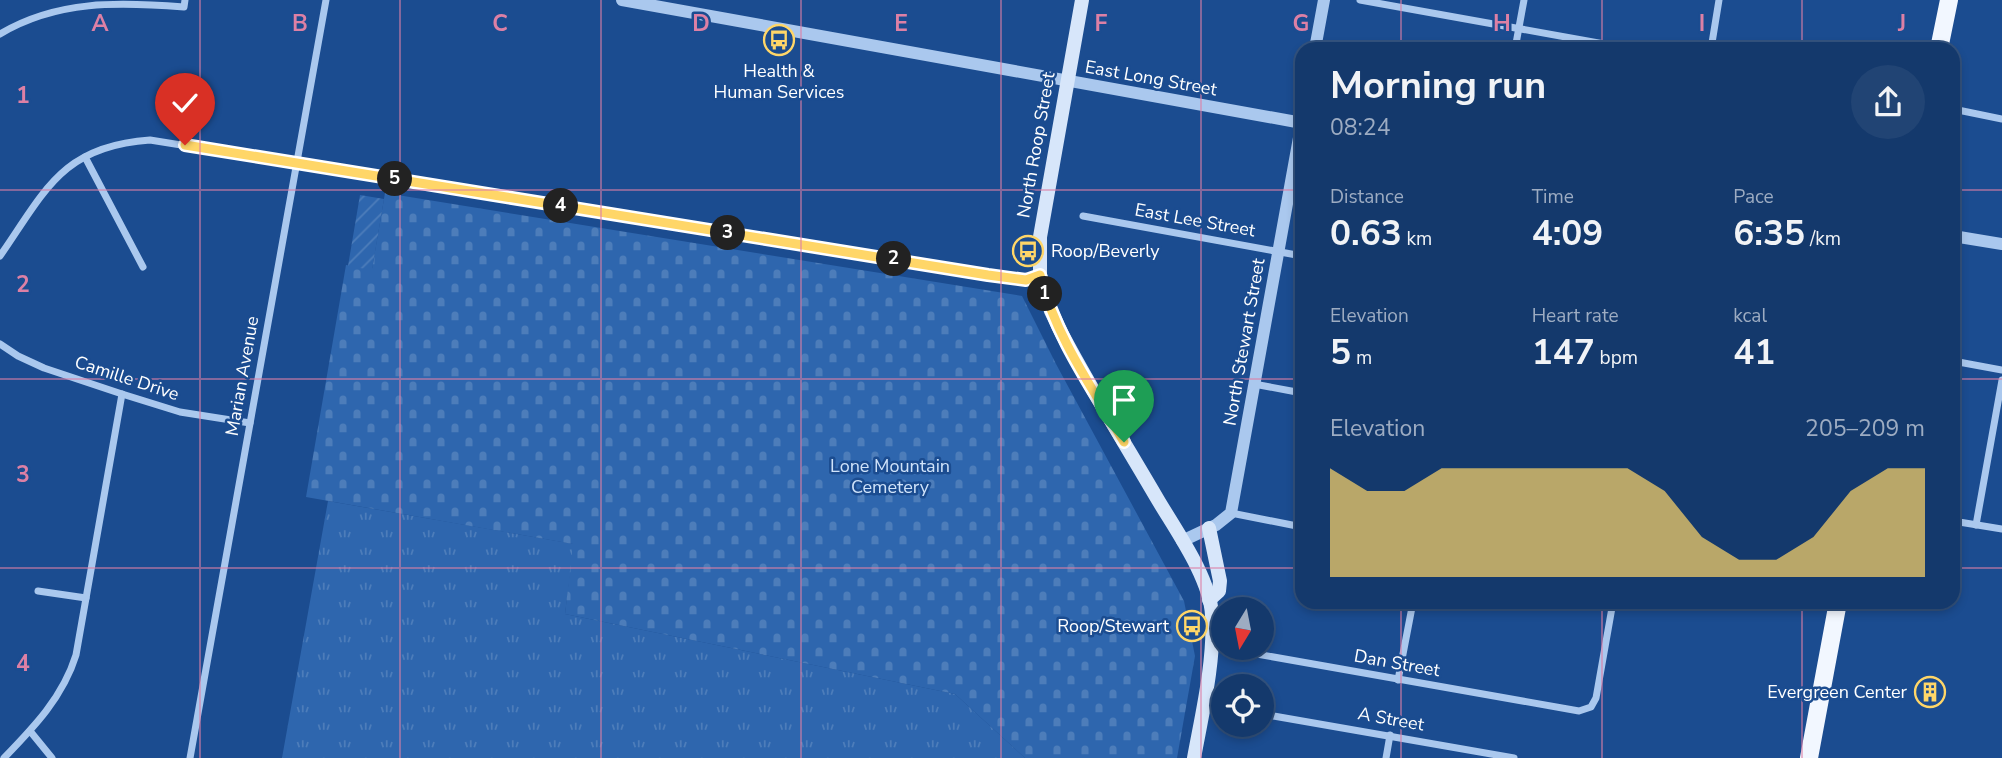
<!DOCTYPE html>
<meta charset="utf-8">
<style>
:root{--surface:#14396c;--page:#214474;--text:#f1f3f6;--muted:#9dacc2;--line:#33537f;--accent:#ffd668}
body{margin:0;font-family:"Nunito Sans",sans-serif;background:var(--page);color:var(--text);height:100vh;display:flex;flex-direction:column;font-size:26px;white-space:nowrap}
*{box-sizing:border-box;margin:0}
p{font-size:23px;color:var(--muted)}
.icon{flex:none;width:38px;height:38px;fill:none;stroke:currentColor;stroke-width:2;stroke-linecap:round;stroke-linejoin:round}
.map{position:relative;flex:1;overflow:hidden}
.panel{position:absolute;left:1295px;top:42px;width:665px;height:567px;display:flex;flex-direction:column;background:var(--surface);border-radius:21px;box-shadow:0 4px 10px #0003,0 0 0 2px var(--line)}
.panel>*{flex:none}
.needle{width:46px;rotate:190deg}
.tools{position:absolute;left:1211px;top:597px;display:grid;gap:14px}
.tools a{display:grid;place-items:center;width:63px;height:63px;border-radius:50%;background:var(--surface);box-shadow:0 4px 10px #0003,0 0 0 2px var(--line);font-size:35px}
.pin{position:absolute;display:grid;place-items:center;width:60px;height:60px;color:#fff;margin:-72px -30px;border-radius:50% 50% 50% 0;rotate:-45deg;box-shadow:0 0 7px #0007}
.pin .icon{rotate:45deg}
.km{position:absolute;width:35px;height:35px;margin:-18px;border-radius:50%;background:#222;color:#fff;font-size:19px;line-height:35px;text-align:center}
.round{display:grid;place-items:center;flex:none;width:74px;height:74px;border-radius:37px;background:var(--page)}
.overview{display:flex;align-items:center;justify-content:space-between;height:119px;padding:0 35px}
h1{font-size:38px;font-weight:700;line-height:52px}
.metrics{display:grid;grid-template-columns:repeat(3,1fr);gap:10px;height:119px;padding:7px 35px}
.metrics div{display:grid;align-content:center}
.metrics b{font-size:35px;font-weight:700}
.metrics small{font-size:19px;font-weight:400}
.metrics p{font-size:19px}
.chart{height:196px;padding:14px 35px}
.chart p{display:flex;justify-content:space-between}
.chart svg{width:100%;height:126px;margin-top:7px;fill:var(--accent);opacity:.7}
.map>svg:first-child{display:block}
.grass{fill:url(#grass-tufts)}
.cemetery{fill:url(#cemetery-stones)}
.garden{fill:url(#garden-furrows)}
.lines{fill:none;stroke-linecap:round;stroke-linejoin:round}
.minor{stroke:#aac8ee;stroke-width:7}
.tertiary{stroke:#aac8ee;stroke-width:12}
.secondary{stroke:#d7e6fa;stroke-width:14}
.primary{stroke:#f2f7ff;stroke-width:18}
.route-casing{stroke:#fff;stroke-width:14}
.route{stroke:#ffd668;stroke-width:9}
.grid{fill:none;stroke:#dd80a5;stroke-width:2;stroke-opacity:0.55}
.labels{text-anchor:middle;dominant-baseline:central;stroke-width:5;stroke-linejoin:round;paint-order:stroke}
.poi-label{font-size:18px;fill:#fff;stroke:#1b4c90;text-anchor:end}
.street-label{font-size:18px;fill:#fff;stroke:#1b4c90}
.park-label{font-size:18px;fill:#d0e3fa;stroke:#1b4c90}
.grid-label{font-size:23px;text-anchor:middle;font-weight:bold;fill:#dd80a5;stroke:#1b4c90;stroke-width:5;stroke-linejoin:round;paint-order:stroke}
</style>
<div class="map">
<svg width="2002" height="758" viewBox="0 0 2002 758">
<defs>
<pattern id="grass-tufts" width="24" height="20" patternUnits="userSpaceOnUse" patternTransform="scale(1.75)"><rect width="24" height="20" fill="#2e66ae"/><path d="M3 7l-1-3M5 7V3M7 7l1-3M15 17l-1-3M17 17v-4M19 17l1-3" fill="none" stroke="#4d7dba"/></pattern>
<pattern id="cemetery-stones" width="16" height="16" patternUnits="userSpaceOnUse" patternTransform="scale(1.75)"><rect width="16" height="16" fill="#2e66ae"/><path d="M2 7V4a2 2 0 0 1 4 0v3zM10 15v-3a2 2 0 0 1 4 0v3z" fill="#4d7dba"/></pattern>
<pattern id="garden-furrows" width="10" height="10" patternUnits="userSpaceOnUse" patternTransform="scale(1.75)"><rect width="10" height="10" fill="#2e66ae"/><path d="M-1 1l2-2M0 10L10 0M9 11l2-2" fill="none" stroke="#4d7dba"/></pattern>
</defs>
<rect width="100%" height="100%" fill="#1b4c90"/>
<polygon class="grass" points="328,501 574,544 565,614 955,694 1025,758 282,758"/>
<polygon class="cemetery" points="385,193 1022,296 1056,364 1184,601 1195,656 1177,758 1025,758 955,694 565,614 573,544 306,497 346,265 372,269"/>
<polygon class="garden" points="360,195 384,199 372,270 348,266"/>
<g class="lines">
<g class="minor">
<polyline points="1360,0 1632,49"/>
<path d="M0,34C57,0 118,2 184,7L185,0"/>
<polyline points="1515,49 1524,0"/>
<polyline points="1711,49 1719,0"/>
<polyline points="1953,109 2002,119"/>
<polyline points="85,157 143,267"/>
<polyline points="1083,216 1302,256"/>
<path d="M0,256C45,191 62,146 150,140L988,275L1026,280L1040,275"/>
<polyline points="0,344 18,356 44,368 122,394 180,412 250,423"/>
<polyline points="1953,361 2002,370"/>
<polyline points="1254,384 1302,393"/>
<polyline points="1231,513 1302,527"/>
<polyline points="1953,521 2002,529"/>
<polyline points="1976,525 2002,380"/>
<polyline points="38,591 86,598"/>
<polyline points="1211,646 1579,711 1591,707 1596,698 1613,602"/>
<polyline points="1398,680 1413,602"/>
<polyline points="1262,714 1514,758"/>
<polyline points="30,731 52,758"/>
<path d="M4,758C34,727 63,697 76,655L122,394"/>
<polyline points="190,758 326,0"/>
<polyline points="1386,758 1390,735"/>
</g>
<g class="tertiary">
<polyline points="622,0 1302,123"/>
<polyline points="1315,49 1324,0"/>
<polyline points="1953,236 2002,244"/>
<polyline points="1182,541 1216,525 1231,513 1302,121"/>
</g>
<g class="secondary">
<path d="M1082,0L1040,237V275L1051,311L1062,334C1092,391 1126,445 1158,500C1177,532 1210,578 1212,615C1215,660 1202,714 1194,758"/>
<polyline points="1209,528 1220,581 1219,591 1209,600"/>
</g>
<g class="primary">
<polyline points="1939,49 1949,0"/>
<polyline points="1809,758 1838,602"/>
</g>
</g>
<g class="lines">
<g class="route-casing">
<path id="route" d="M185,145L988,275L1026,280L1040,275C1055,336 1093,389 1124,442"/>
</g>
<use href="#route" class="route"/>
</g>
<path class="grid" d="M200,0V758M400,0V758M601,0V758M801,0V758M1001,0V758M1201,0V758M1401,0V49M1602,0V49M1802,0V49M0,190H1302M1953,190H2002M0,379H1302M1953,379H2002M0,568H1302M1953,568H2002M1401,602V758M1602,602V758M1802,602V758"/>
<defs>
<g id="bus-ring" transform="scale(1.575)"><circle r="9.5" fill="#1b4c90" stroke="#ffd668" stroke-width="1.5"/><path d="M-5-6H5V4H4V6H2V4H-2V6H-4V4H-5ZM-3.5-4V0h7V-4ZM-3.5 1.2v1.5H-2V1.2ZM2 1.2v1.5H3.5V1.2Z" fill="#ffd668"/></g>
<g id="building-ring" transform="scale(1.575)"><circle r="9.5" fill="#1b4c90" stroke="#ffd668" stroke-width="1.5"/><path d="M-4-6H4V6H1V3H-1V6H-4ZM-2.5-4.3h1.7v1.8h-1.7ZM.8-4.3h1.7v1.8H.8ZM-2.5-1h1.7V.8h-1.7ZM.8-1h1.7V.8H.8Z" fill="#ffd668"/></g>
</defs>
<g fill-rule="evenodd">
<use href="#bus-ring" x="779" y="40"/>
<use href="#bus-ring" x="1028" y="251"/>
<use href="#bus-ring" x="1192" y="626"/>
<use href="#building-ring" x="1930" y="692"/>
</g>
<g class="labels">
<g class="poi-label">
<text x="779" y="71" text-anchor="middle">Health &amp;<tspan x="779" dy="21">Human Services</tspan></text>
<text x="1051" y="251" text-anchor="start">Roop/Beverly</text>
<text x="1169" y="626">Roop/Stewart</text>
<text x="1907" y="692">Evergreen Center</text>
</g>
<g class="street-label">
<text transform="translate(1151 78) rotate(10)">East Long Street</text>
<text transform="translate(1036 145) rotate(-80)">North Roop Street</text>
<text transform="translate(1195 220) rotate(10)">East Lee Street</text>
<text transform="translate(1244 342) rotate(-80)">North Stewart Street</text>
<text transform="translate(242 376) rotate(-80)">Marian Avenue</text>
<text transform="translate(127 378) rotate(18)">Camille Drive</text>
<text transform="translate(1397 663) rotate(10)">Dan Street</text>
<text transform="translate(1391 719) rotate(10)">A Street</text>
</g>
<g class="park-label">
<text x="890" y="466">Lone Mountain<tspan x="890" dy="21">Cemetery</tspan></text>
</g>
</g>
<g class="grid-label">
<text x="100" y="31">A</text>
<text x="300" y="31">B</text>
<text x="500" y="31">C</text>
<text x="701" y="31">D</text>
<text x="901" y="31">E</text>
<text x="1101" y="31">F</text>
<text x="1301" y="31">G</text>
<text x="1502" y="31">H</text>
<text x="1702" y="31">I</text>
<text x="1902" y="31">J</text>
<text x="23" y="103">1</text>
<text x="23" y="292">2</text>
<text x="23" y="482">3</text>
<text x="23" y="671">4</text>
</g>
</svg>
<div class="tools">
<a><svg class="needle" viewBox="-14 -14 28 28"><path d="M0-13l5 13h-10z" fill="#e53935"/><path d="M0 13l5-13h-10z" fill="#9dacc2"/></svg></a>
<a><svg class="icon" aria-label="locate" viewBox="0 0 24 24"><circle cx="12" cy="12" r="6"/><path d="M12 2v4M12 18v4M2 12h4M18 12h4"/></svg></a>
</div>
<div class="pin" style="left:1124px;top:442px;background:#1e9e55"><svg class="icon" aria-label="arrive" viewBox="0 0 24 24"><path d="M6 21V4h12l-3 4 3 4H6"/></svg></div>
<div class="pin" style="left:185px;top:145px;background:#d93025"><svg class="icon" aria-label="check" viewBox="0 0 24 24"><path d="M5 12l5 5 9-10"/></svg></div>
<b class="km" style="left:1045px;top:294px">1</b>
<b class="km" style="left:894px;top:259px">2</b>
<b class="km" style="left:728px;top:233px">3</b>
<b class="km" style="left:561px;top:206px">4</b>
<b class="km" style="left:395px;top:179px">5</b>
<section class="panel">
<div class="overview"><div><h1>Morning run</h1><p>08:24</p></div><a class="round"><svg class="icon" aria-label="share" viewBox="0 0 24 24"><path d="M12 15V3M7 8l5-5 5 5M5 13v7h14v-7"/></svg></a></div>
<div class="metrics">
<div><p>Distance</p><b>0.63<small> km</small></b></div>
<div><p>Time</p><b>4:09</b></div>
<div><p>Pace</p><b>6:35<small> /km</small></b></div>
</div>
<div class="metrics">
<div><p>Elevation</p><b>5<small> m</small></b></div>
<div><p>Heart rate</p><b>147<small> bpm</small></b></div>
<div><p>kcal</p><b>41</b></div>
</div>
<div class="chart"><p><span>Elevation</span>205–209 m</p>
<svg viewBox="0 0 160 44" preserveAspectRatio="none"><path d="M0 44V6L10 14L20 14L30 6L40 6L50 6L60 6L70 6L80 6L90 14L100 30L110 38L120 38L130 30L140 14L150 6L160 6V44z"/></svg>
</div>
</section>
</div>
